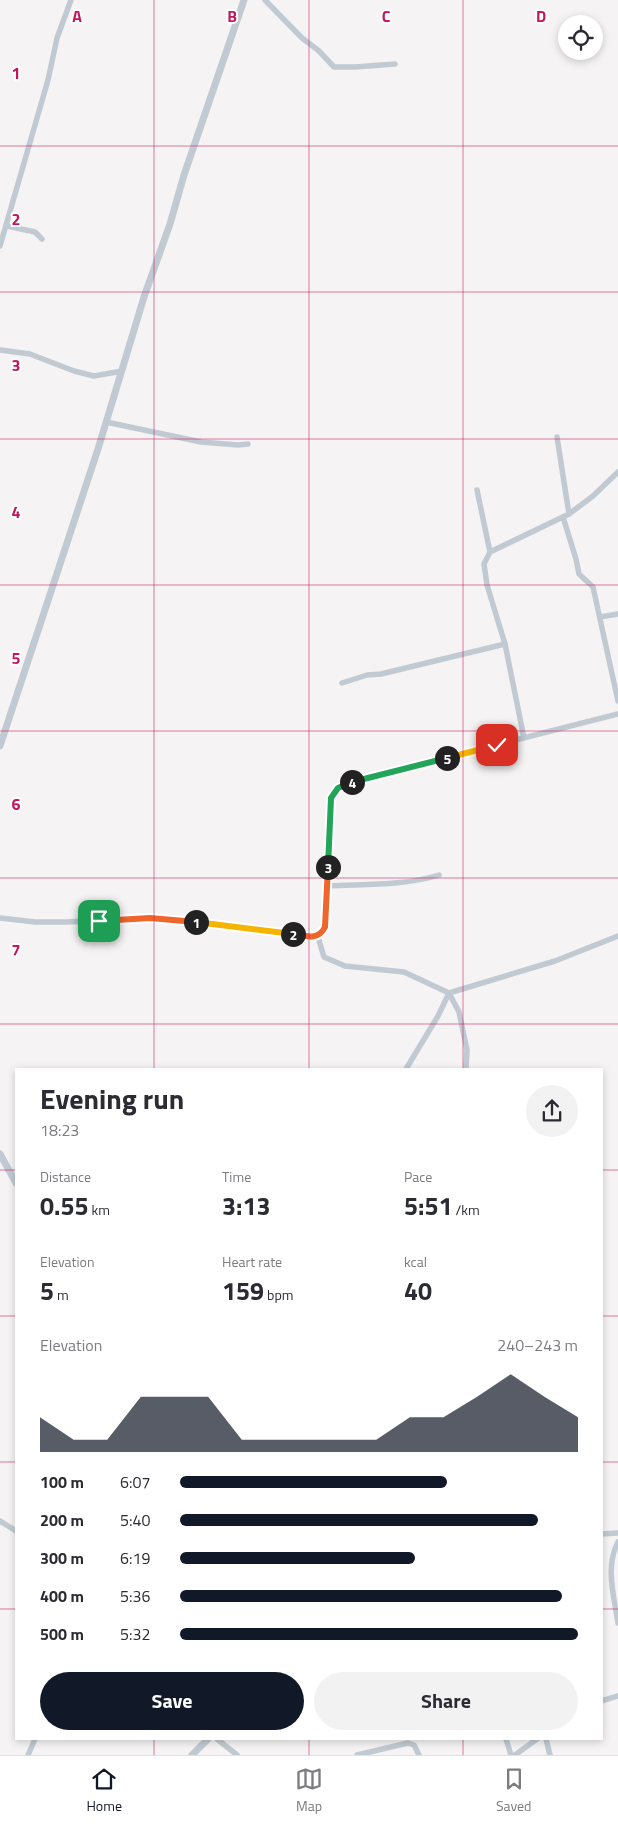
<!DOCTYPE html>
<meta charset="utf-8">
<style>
:root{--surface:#fff;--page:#f2f2f3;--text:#2b2b33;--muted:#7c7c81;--line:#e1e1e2;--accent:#111827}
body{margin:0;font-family:"Titillium Web",sans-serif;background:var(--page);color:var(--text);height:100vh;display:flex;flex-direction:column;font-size:19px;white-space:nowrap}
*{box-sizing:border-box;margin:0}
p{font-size:16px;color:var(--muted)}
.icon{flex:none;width:28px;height:28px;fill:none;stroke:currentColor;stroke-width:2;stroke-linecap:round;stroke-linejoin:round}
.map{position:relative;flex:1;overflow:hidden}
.drawer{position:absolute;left:15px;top:1068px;width:588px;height:672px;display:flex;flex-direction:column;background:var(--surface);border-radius:0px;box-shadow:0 2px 8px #0003}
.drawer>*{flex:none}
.tools{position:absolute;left:558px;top:15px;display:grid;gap:10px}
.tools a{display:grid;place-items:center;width:45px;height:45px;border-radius:50%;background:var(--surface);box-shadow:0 2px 8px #0003;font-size:25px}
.pin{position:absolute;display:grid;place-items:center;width:42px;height:42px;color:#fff;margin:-21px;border-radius:10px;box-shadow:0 2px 8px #0006}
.km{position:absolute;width:25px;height:25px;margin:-12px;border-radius:50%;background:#222;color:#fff;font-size:14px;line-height:25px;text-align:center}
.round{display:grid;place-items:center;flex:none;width:52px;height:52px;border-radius:26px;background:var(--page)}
.overview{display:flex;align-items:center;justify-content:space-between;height:85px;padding:0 25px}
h1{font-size:28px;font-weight:700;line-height:38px}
.stats{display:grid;grid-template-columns:repeat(3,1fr);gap:8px;height:85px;padding:5px 25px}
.stats div{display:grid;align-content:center}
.stats b{font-size:25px;font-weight:700}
.stats small{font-size:14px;font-weight:400}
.stats p{font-size:14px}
.chart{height:140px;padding:10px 25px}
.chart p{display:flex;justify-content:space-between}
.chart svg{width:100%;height:90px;margin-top:5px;fill:var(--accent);opacity:.7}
.action{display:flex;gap:10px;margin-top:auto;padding:10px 25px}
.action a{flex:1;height:58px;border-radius:30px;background:var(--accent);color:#fff;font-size:20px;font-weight:700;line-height:58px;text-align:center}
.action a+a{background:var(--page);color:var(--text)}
ul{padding:0 25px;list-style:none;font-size:16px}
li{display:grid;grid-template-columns:80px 60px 1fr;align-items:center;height:38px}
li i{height:12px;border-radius:6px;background:var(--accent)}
.tab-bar{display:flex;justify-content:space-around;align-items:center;height:70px;border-top:1px solid var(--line);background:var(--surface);font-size:14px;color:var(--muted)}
.tab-bar a{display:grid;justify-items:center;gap:2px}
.tab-bar .active{color:var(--accent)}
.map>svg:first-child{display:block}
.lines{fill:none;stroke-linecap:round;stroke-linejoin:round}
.minor{stroke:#c1cad2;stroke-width:5.5}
.tertiary{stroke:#c1cad2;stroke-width:7}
.split-1-casing{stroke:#fff;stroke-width:10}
.split-2-casing{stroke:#fff;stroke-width:10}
.split-3-casing{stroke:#fff;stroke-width:10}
.split-4-casing{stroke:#fff;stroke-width:10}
.split-5-casing{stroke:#fff;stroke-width:10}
.split-6-casing{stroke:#fff;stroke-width:10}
.split-1{stroke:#f0652b;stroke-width:6}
.split-2{stroke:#f5b400;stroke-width:6}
.split-3{stroke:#f0652b;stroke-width:6}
.split-4{stroke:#22a559;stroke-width:6}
.split-5{stroke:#22a559;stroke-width:6}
.split-6{stroke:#f5b400;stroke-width:6}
.grid{fill:none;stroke:#c2185b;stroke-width:1;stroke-opacity:0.55}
.grid-label{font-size:16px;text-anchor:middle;font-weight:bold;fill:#c2185b;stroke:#fff;stroke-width:4;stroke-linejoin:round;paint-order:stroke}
</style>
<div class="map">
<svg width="618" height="1755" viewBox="0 0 618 1755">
<rect width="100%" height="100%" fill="#f5f3f3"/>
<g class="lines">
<g class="minor">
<polyline points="265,0 302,38 319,51 334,67 355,67 395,64"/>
<polyline points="7,226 35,232 42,239"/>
<polyline points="0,246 48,80 57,38 71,0"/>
<polyline points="0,350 30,354 74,371 94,376 122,371"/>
<polyline points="106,422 201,442 238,445 248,444"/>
<polyline points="557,437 569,514"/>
<polyline points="477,490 490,552"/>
<polyline points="563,517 576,559 579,574 593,587 618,701"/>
<polyline points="600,617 618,614"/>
<polyline points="342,683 367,675 381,674 505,644"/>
<polyline points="524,738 505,644 487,585 484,564 490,552 569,514 593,496 618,472"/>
<path d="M328,886C364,884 404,886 439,875"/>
<polyline points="0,918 35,922 66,922 149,918 259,928 318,937 325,927 331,798 338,788 370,777 618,714"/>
<polyline points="318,937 324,957 345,966 404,972 449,993 459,1012 467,1050 466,1069"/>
<polyline points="406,1069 438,1016 449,993 555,961 618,936"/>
<polyline points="0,1521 16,1531"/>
<polyline points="601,1534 618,1533"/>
<path d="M618,1542C605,1566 614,1597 618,1623"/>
<polyline points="601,1701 618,1696"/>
<polyline points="217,1739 237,1755"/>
<polyline points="506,1739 511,1755"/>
<polyline points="546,1739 550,1755"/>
<polyline points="28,1755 35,1739"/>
<polyline points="357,1755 408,1743 414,1745 419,1755"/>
<polyline points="515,1755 537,1739"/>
</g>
<g class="tertiary">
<polyline points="0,746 98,449 144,297 170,224 184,175 244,0"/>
<polyline points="0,1154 16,1183"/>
<polyline points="192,1755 208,1739"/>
</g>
</g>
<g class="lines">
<g class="split-1-casing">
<polyline id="split-1" points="99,921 150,918 196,922"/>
</g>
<g class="split-2-casing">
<polyline id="split-2" points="196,922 293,934"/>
</g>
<g class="split-3-casing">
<path id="split-3" d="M293,934C306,936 318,941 325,927L328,867"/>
</g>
<g class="split-4-casing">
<polyline id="split-4" points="328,867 331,798 338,788 352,782"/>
</g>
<g class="split-5-casing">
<polyline id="split-5" points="352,782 447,758"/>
</g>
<g class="split-6-casing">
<polyline id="split-6" points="447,758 497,745"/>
</g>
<use href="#split-1" class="split-1"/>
<use href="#split-2" class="split-2"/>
<use href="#split-3" class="split-3"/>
<use href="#split-4" class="split-4"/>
<use href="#split-5" class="split-5"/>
<use href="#split-6" class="split-6"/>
</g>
<path class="grid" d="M154,0V1069M309,0V1069M463,0V1069M0,146H618M0,292H618M0,439H618M0,585H618M0,731H618M0,878H618M0,1024H618M0,1170H16M601,1170H618M0,1316H16M601,1316H618M0,1462H16M601,1462H618M0,1609H16M601,1609H618M154,1739V1755M309,1739V1755M463,1739V1755"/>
<g class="grid-label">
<text x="77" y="22">A</text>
<text x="232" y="22">B</text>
<text x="386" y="22">C</text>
<text x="541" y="22">D</text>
<text x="16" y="79">1</text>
<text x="16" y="225">2</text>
<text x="16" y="371">3</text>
<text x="16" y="518">4</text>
<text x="16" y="664">5</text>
<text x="16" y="810">6</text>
<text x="16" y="956">7</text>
</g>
</svg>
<div class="tools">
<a><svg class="icon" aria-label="locate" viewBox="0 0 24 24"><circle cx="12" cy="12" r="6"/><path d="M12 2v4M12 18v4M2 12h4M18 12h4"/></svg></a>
</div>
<div class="pin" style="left:99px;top:921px;background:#1e9e55"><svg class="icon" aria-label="arrive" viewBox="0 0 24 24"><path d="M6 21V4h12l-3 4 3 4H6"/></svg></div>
<div class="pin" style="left:497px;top:745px;background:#d93025"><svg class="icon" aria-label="check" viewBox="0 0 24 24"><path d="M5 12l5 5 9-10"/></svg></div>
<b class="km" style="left:196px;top:922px">1</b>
<b class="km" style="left:293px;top:934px">2</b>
<b class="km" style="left:328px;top:867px">3</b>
<b class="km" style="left:352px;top:782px">4</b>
<b class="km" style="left:447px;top:758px">5</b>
<section class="drawer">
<div class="overview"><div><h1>Evening run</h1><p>18:23</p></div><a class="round"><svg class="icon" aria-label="share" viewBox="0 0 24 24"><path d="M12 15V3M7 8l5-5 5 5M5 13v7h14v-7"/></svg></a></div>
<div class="stats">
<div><p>Distance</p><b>0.55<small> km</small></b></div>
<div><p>Time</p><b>3:13</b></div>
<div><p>Pace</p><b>5:51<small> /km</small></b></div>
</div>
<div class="stats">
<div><p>Elevation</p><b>5<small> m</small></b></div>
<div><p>Heart rate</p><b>159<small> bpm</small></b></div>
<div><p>kcal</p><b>40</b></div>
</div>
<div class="chart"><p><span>Elevation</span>240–243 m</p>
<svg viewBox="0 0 160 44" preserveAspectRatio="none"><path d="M0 44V27L10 38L20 38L30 17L40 17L50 17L60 38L70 38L80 38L90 38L100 38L110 27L120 27L130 17L140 6L150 17L160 27V44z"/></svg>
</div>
<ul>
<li><b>100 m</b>6:07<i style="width:67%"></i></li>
<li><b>200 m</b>5:40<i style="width:90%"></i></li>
<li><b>300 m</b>6:19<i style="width:59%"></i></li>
<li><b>400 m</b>5:36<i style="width:96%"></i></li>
<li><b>500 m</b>5:32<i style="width:100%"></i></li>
</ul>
<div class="action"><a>Save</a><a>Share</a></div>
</section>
</div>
<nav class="tab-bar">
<a class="active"><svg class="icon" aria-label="home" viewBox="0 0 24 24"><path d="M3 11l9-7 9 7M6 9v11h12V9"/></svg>Home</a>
<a><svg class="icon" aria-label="map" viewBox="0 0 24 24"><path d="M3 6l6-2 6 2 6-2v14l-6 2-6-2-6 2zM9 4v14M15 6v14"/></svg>Map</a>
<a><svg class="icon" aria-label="saved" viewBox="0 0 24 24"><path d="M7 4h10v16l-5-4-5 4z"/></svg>Saved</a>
</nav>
